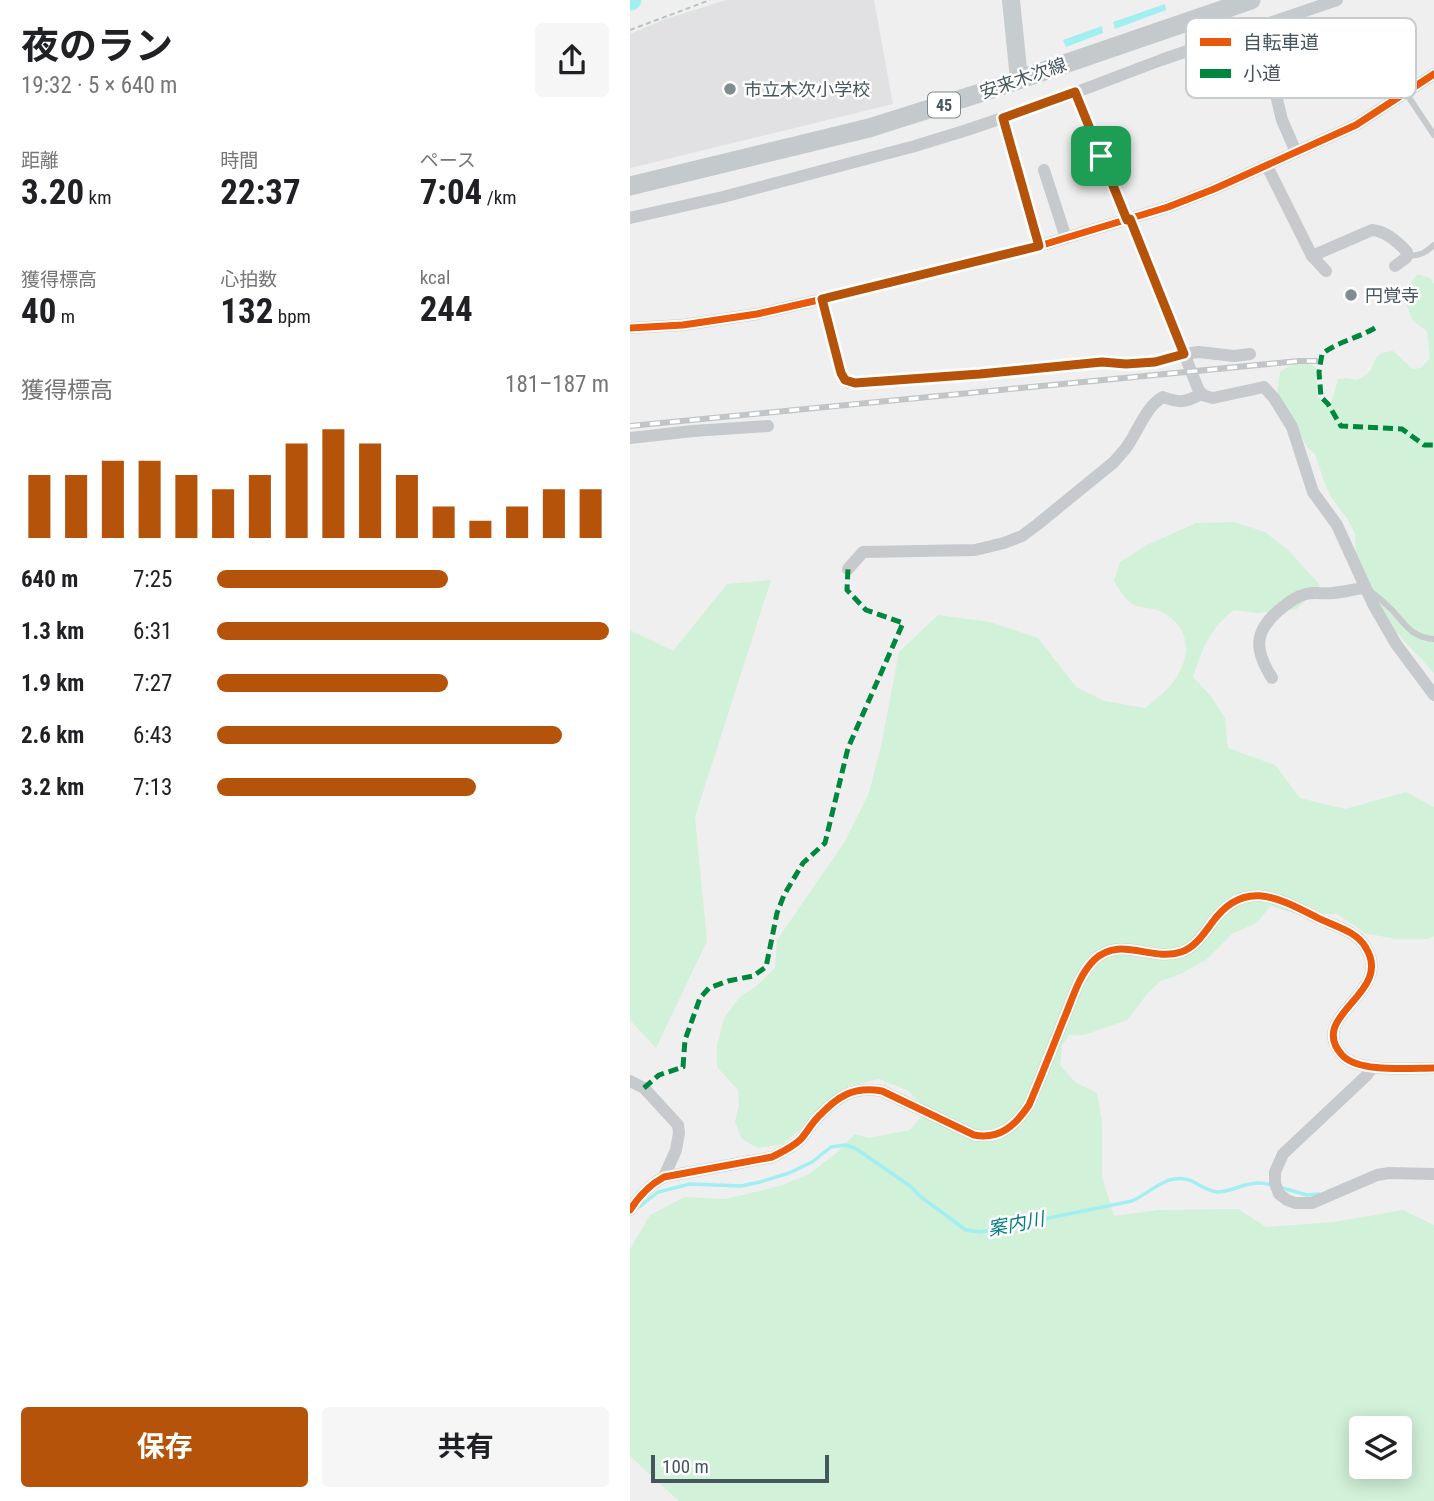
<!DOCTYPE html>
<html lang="ja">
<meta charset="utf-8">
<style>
:root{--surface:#fff;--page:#f6f6f6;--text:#202124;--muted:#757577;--accent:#b45309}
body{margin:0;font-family:"Roboto Condensed","Noto Sans JP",sans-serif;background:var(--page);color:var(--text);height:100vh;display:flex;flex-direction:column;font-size:26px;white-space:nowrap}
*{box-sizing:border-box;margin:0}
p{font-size:23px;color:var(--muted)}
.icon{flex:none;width:38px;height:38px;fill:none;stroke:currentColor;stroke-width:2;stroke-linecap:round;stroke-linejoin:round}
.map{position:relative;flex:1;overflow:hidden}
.details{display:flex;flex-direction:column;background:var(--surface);width:630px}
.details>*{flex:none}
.controls{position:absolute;left:719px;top:1416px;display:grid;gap:14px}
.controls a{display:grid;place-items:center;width:63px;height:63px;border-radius:7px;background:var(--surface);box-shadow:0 4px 18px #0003;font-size:35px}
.scale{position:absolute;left:21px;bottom:18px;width:178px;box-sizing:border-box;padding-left:7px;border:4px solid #45565e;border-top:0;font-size:19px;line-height:24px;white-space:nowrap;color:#45565e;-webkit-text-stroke:5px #fff;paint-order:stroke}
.pin{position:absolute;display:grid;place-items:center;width:60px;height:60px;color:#fff;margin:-30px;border-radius:14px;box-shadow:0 4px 10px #0006}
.round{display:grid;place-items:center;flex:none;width:74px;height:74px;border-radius:7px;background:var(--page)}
.head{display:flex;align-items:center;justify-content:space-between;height:119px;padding:0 21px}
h1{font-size:38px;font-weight:700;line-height:52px}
.figures{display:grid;grid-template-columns:repeat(3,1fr);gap:10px;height:119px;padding:7px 21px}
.figures div{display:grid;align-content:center}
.figures b{font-size:35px;font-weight:700}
.figures small{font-size:19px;font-weight:400}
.figures p{font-size:19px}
.chart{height:196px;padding:14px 21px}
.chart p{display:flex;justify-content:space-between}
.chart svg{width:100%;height:126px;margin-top:7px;stroke:var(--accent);stroke-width:6}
.cta{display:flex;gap:14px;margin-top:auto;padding:14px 21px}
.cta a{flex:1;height:80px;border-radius:7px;background:var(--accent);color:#fff;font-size:28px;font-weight:700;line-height:80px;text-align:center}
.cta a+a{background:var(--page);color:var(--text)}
ul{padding:0 21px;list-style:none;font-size:23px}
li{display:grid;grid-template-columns:112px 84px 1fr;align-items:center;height:52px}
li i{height:18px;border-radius:9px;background:var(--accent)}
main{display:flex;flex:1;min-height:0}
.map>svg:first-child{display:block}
.education{fill:#e1e0e2}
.green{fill:#d1f1d8;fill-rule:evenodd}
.water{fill:#a2eff2}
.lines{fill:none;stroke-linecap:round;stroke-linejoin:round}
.stream{stroke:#a2eff2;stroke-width:3.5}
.river{stroke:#a2eff2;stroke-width:21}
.path{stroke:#b4c4bd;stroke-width:2;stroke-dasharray:5 3.5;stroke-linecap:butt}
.lane{stroke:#c6cacc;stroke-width:6}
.street{stroke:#c6cacc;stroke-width:12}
.secondary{stroke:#c7cccf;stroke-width:18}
.primary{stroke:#c4c9cb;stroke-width:19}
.rail-casing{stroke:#c2c5c7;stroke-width:6}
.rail{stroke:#fff;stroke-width:3.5;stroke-dasharray:10;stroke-linecap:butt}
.quiet{stroke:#00873e;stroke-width:5;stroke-dasharray:10 5;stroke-linecap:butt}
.cycleway-casing{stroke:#fff;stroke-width:11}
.cycleway{stroke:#e8590c;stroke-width:7}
.route-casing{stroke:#fff;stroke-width:14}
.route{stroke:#b45309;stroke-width:9}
.poi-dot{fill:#818c91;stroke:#fff;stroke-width:2.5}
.labels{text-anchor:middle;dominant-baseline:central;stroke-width:5;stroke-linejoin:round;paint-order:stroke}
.shield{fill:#fff;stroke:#7d898e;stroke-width:2}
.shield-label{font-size:16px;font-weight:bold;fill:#45565e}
.street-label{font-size:18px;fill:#45565e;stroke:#fff}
.poi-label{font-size:18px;fill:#45565e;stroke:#fff;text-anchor:start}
.water-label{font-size:19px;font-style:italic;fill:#057e84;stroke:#fff}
.key{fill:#fff;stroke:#c7cccf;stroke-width:2}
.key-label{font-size:19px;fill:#45565e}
</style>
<main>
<section class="details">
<div class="head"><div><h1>夜のラン</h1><p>19:32 · 5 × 640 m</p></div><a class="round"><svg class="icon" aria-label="share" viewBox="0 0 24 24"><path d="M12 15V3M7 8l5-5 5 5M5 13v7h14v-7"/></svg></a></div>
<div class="figures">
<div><p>距離</p><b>3.20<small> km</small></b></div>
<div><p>時間</p><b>22:37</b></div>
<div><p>ペース</p><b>7:04<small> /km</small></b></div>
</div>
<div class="figures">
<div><p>獲得標高</p><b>40<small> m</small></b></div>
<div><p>心拍数</p><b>132<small> bpm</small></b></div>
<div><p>kcal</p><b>244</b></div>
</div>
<div class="chart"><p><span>獲得標高</span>181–187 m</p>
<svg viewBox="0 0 160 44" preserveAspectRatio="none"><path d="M5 44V22M15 44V22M25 44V17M35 44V17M45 44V22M55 44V27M65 44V22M75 44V11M85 44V6M95 44V11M105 44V22M115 44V33M125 44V38M135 44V33M145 44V27M155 44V27"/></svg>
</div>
<ul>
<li><b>640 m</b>7:25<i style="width:59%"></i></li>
<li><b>1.3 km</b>6:31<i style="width:100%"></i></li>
<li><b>1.9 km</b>7:27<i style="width:59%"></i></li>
<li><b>2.6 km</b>6:43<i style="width:88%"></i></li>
<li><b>3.2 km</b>7:13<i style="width:66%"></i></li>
</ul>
<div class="cta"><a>保存</a><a>共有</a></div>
</section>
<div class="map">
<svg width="804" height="1501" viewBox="0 0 804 1501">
<rect width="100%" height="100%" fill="#f0efef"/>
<polygon class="education" points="96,0 244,0 263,104 0,168 0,34 36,19"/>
<g class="green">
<path d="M788,274L800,278L804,284V673L760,625L726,557L725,534L718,520L701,497L694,481L685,454L677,447L652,400L647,395L650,372C662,364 673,358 686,368L687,395L695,406L701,404L708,379L717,378L726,380C728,379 735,376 737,374C750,362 738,354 763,351L783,369L791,368L800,358L797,331L783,321L772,293Z"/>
<path d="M604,522L635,532L659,551L690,585L667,609L627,613L604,610C579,629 573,648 563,677L580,695L595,718L598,748L645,765L670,798L715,809L776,792L804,807V936L798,939H765L735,933L707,914L664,913L640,906L628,922L602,934L577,959L551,974L530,981L518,993L497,1020L454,1035H439L432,1046L430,1065L445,1082L467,1093L472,1121V1177L484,1216L529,1210L608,1209L636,1227L704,1222L773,1210L804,1225V1501H49L0,1456V1249L20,1215L55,1197L96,1199L153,1185L179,1174L204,1155L225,1134L239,1138L280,1130L291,1117L287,1101L279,1091L249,1079L219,1086L201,1098L180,1121L153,1144L128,1148L112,1139L105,1122L109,1105L108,1090L87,1067V1045L94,1018L110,997L129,984L145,968L147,940L214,843L239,793L251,746L269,652L308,615L360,622L408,638L446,687L474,701L515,708C523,701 532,695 539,687C562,661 564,628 530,611C522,607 512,609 504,605C495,600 488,589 484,580L490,562L519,544L566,523ZM732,1428H770V1466H732Z"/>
<polygon points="141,580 65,817 77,941 26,1048 0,1020 0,630 43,651 97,584"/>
</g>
<g class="water">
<polygon points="535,4 536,10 485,29 483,22"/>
<polygon points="472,26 473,33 436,47 433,40"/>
</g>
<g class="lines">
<g class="stream">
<polyline points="649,1187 677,1195 689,1194"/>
<path d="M9,1207L28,1192L60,1184L111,1186L130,1182L159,1173L182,1162L201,1147L215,1145L225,1148L280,1186L291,1197L336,1230L351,1232L502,1201C522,1192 539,1171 562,1181C569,1185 578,1191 587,1192C601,1192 616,1182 630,1183C634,1183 637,1184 641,1185"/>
</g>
<polyline class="river" points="0,0 1,0"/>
<polyline class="path" points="0,30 80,0"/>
<g class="lane">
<polyline points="776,93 804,135"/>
<path d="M778,255C789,257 796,252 804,245"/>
<path d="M740,591C748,597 755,603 762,610C776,625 781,637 804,639"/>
</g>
<g class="street">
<polyline points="621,30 645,91 652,120 666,152"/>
<polyline points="445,92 497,220"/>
<polyline points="373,118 409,246"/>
<polyline points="637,166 682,256 696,271"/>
<polyline points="414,170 436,238"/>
<polyline points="0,218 93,197 285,146 337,130 431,98 531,60 707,0"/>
<polyline points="500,219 569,391 575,396 583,398 634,387 644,398 662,427 683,492 707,525 743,604 766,644 804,695"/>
<path d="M682,256L742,230C755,231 768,242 777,252L776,258L765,266"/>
<polyline points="193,299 211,373 215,380 219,383 350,374 472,362 496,364 525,362 554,354 569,352 604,356 620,354"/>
<polyline points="0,328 53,325 127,314 193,299 409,246 538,207 584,189 726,125 804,74"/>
<polyline points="0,438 63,431 138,426"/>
<path d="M218,569L233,552L345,550L374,543L392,536L408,524L484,462C488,457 492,453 496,448C508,432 515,407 533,397C549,403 555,403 571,394"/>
<path d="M642,678C625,651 623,633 648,611C657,604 664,597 676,594C685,592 694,594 703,593C714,592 724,589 735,588"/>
<polyline points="742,1068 736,1076 653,1154 645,1172 645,1183 649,1194 657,1200 665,1203 682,1203 747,1175 759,1173 804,1174"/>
<polyline points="0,1081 14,1088 48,1125 49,1133 46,1150 34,1177"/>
<path d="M0,1210C9,1196 19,1185 34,1177L142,1157C152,1152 163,1147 171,1139C177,1132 182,1123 188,1117C208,1096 223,1086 252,1091L344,1135C369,1140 385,1126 399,1105C411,1077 422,1049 433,1021C442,1001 448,976 464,960C490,935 521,962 551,952C564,948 573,935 581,924C613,878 647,897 688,918C704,926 727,931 736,948C764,994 676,1015 712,1055C728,1073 780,1068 804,1068"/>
</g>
<polyline class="secondary" points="381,0 389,79"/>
<polyline class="primary" points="0,186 239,128 350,93 621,0"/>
<g class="rail-casing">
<polyline id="rail" points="0,426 669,361 686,361"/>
</g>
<use href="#rail" class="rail"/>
<g class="quiet">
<path d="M745,328C728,338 707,342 692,354L689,372L691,397L698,404L711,426L772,429L794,445H804"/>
<polyline points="14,1088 29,1075 53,1067 55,1040 70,998 79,988 98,981 123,976 136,967 147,913 154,895 173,863 195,843 218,748 273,623 236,610 217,590 218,569"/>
</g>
<g class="cycleway-casing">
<g id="cycleway">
<polyline points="0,328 53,325 127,314 193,299 409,246 538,207 584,189 726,125 804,74"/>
<path d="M0,1210C9,1196 19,1185 34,1177L142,1157C152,1152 163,1147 171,1139C177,1132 182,1123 188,1117C208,1096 223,1086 252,1091L344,1135C369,1140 385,1126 399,1105C411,1077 422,1049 433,1021C442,1001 448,976 464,960C490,935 521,962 551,952C564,948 573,935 581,924C613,878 647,897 688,918C704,926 727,931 736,948C764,994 676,1015 712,1055C728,1073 780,1068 804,1068"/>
</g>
</g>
<use href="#cycleway" class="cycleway"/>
</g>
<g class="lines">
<g class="route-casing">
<polygon id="route" points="445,92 497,220 500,219 554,354 525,362 496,364 472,362 350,374 225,383 215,380 211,373 192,299 409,246 373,118"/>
</g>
<use href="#route" class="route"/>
</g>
<g class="poi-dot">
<circle cx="100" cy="89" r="7"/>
<circle cx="721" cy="295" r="7"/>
</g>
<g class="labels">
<rect class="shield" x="298" y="92.5" width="32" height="25" rx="5"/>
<g class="shield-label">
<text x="314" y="105">45</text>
</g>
<g class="street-label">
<text transform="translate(393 78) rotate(-19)">安来木次線</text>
</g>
<g class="poi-label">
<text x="114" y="89">市立木次小学校</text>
<text x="735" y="295">円覚寺</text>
</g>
<g class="water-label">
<text transform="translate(386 1224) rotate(-11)">案内川</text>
</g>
</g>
<rect x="556" y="18" width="230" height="80" rx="10" class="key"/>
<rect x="570" y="38" width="31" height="8" fill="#e8590c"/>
<rect x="570" y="69" width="31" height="9" fill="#00873e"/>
<g class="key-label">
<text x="613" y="49">自転車道</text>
<text x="613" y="80">小道</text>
</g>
</svg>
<div class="controls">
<a><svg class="icon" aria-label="layers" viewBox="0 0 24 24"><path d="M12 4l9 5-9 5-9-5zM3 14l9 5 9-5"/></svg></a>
</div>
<div class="scale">100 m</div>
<div class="pin" style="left:471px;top:156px;background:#1e9e55"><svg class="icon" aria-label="arrive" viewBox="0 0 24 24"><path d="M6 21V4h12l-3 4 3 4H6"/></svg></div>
</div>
</main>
